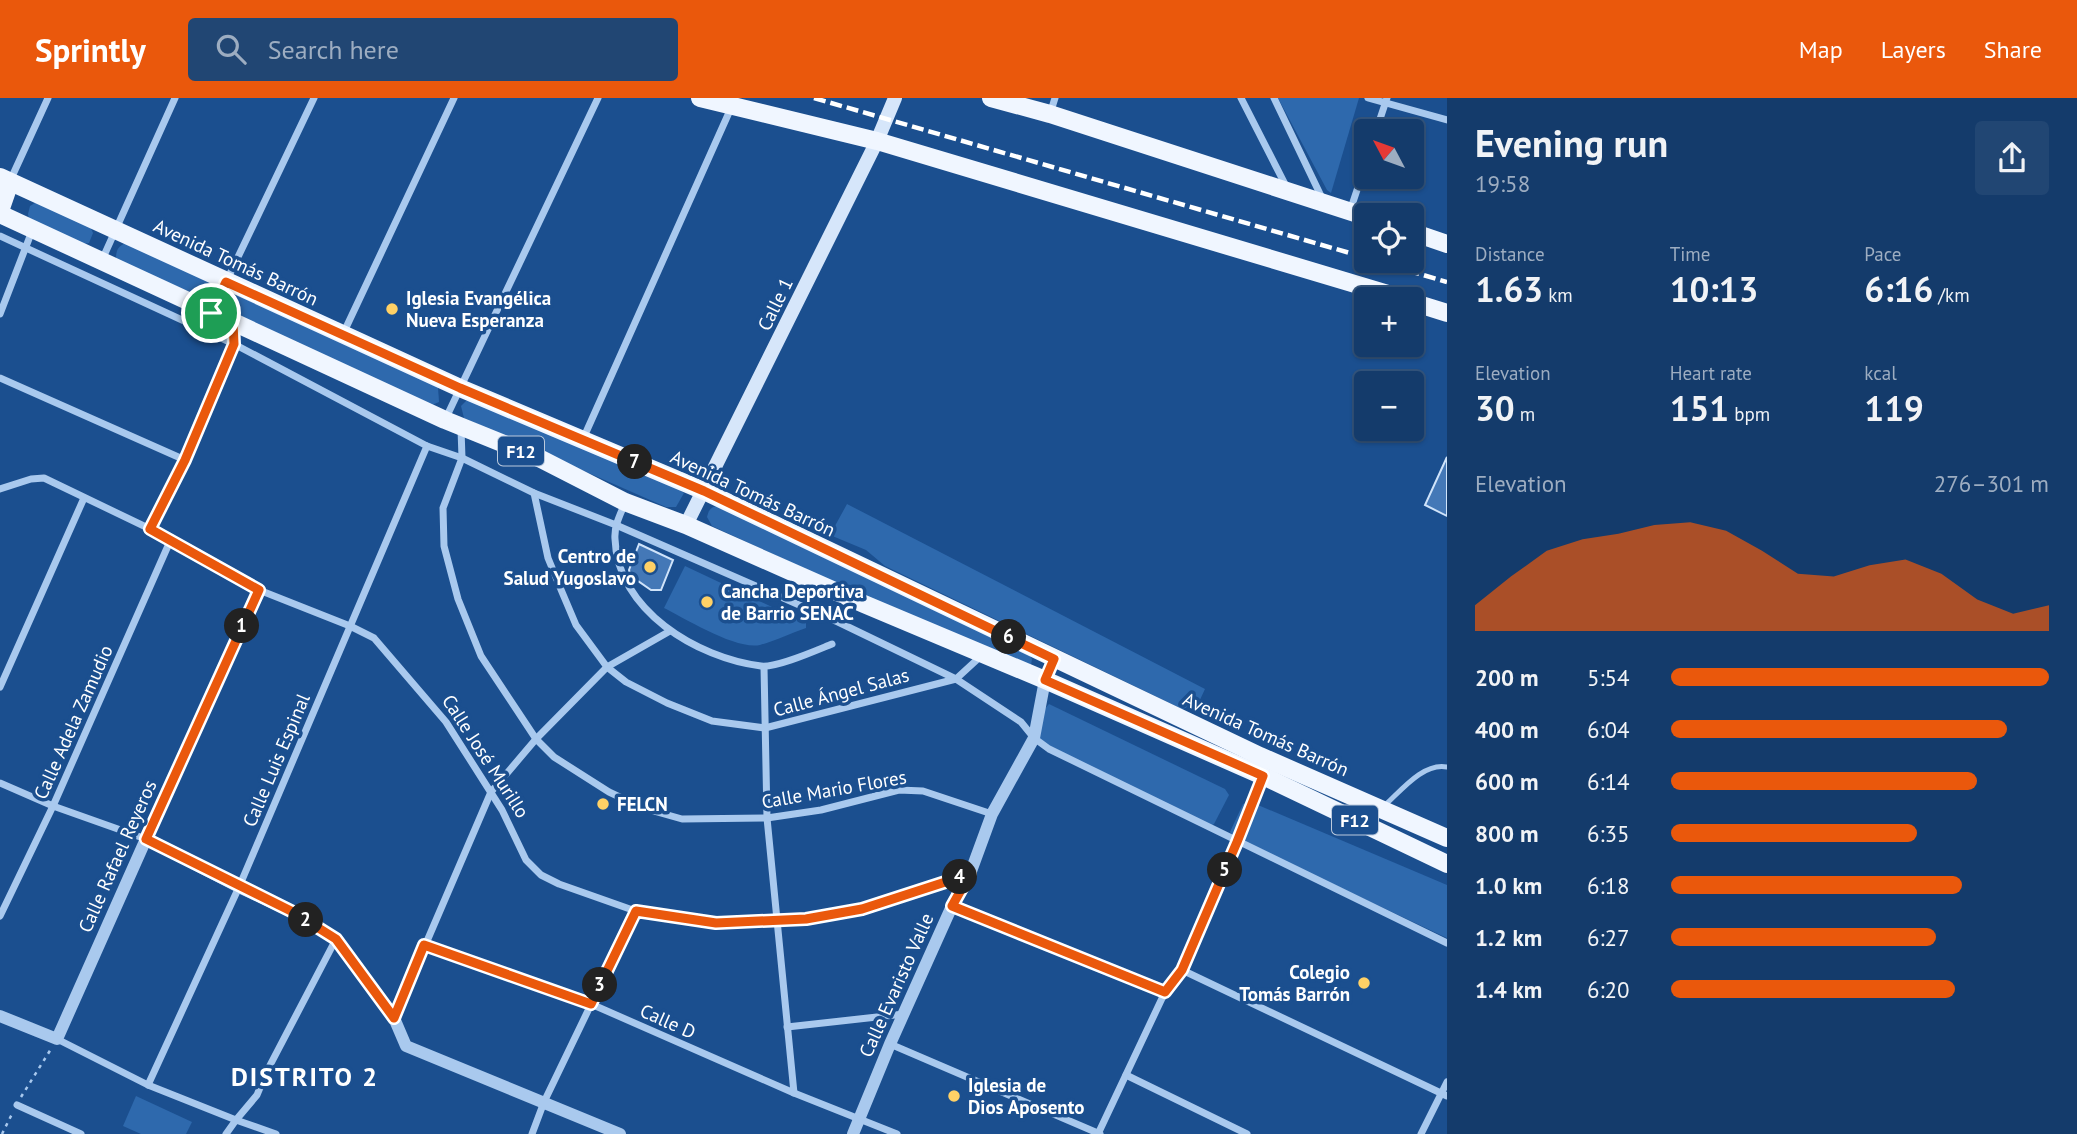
<!DOCTYPE html>
<meta charset="utf-8">
<style>
:root{--surface:#143b6b;--page:#214673;--text:#f1f3f6;--muted:#9dadc1;--line:#33557e;--accent:#ea580c}
body{margin:0;font-family:"PT Sans",sans-serif;background:var(--page);color:var(--text);height:100vh;display:flex;flex-direction:column;font-size:26px;white-space:nowrap}
*{box-sizing:border-box;margin:0}
p{font-size:23px;color:var(--muted)}
.icon{flex:none;width:38px;height:38px;fill:none;stroke:currentColor;stroke-width:2;stroke-linecap:round;stroke-linejoin:round}
.map{position:relative;flex:1;overflow:hidden}
.panel{display:flex;flex-direction:column;background:var(--surface);width:630px}
.panel>*{flex:none}
.needle{width:46px;rotate:311deg}
.controls{position:absolute;left:1354px;top:21px;display:grid;gap:14px}
.controls a{display:grid;place-items:center;width:70px;height:70px;border-radius:7px;background:var(--surface);box-shadow:0 2px 5px #0004,0 0 0 2px var(--line);font-size:35px}
.pin{position:absolute;display:grid;place-items:center;width:60px;height:60px;color:#fff;margin:-30px;border:4px solid #fff;border-radius:50%;box-shadow:0 2px 7px #0007}
.km{position:absolute;width:35px;height:35px;margin:-18px;border-radius:50%;background:#222;color:#fff;font-size:19px;line-height:35px;text-align:center}
.round{display:grid;place-items:center;flex:none;width:74px;height:74px;border-radius:7px;background:var(--page)}
.summary{display:flex;align-items:center;justify-content:space-between;height:119px;padding:0 28px}
h1{font-size:38px;font-weight:600;line-height:52px}
.stats{display:grid;grid-template-columns:repeat(3,1fr);gap:10px;height:119px;padding:7px 28px}
.stats div{display:grid;align-content:center}
.stats b{font-size:35px;font-weight:600}
.stats small{font-size:19px;font-weight:400}
.stats p{font-size:19px}
.chart{height:196px;padding:14px 28px}
.chart p{display:flex;justify-content:space-between}
.chart svg{width:100%;height:126px;margin-top:7px;fill:var(--accent);opacity:.7}
ul{padding:0 28px;list-style:none;font-size:23px}
li{display:grid;grid-template-columns:112px 84px 1fr;align-items:center;height:52px}
li i{height:18px;border-radius:9px;background:var(--accent)}
header{display:flex;align-items:center;gap:42px;box-sizing:border-box;height:98px;padding:0 35px;background:var(--accent);color:#fff}
header strong{font-size:33px}
nav{display:flex;gap:38px;margin-inline-start:auto;font-size:24px}
.search{width:490px;height:63px;background:var(--page);display:flex;align-items:center;gap:18px;box-sizing:border-box;padding:0 24px;border-radius:7px;color:var(--muted);font-size:26px}
main{display:flex;flex:1;min-height:0}
.map>svg:first-child{display:block}
.green{fill:#2e69ad}
.building{fill:#4478b7;stroke:#cfe3fa;stroke-width:2}
.lines{fill:none;stroke-linecap:round;stroke-linejoin:round}
.path{stroke:#a9c9ee;stroke-width:2.5;stroke-dasharray:3.5 5;stroke-linecap:butt}
.service{stroke:#a9c9ee;stroke-width:5}
.minor{stroke:#a9c9ee;stroke-width:7}
.tertiary{stroke:#a9c9ee;stroke-width:12}
.secondary{stroke:#d6e6fa;stroke-width:14}
.primary{stroke:#f0f6ff;stroke-width:18}
.rail{stroke:#fff;stroke-width:4.5;stroke-dasharray:12 5;stroke-linecap:butt}
.route-casing{stroke:#fff;stroke-width:14}
.route{stroke:#ea580c;stroke-width:9}
.poi-dot{fill:#ffd166;stroke:#1b4f8f;stroke-width:2.5}
.labels{text-anchor:middle;dominant-baseline:central;stroke-width:7;stroke-linejoin:round;paint-order:stroke}
.shield{fill:#1b4f8f;stroke:#bbcadd;stroke-width:2}
.shield-label{font-size:18px;font-weight:bold;fill:#fff}
.street-label{font-size:19px;fill:#fff;stroke:#1b4f8f}
.poi-label{font-size:19px;font-weight:bold;fill:#fff;stroke:#1b4f8f;text-anchor:start}
.district-label{font-size:26px;font-weight:bold;letter-spacing:2px;fill:#fff;stroke:#1b4f8f}
</style>
<header>
<strong>Sprintly</strong>
<div class="search"><svg class="icon" aria-label="search" viewBox="0 0 24 24"><circle cx="10" cy="10" r="6"/><path d="M15 15l6 6"/></svg>Search here</div>
<nav><a>Map</a><a>Layers</a><a>Share</a></nav>
</header>
<main>
<div class="map">
<svg width="1447" height="1036" viewBox="0 0 1447 1036">
<rect width="100%" height="100%" fill="#1b4f8f"/>
<g class="green">
<polygon points="1278,0 1359,0 1331,95 1327,92"/>
<polygon points="38,103 90,128 93,135 89,145 83,146 29,122 28,116 30,108"/>
<path d="M126,145L209,183L212,188L211,194L202,199L120,164L116,161C116,152 118,148 126,145Z"/>
<polygon points="237,197 438,289 439,304 432,307 235,217 230,213 229,206"/>
<polygon points="466,303 473,303 676,390 684,395 676,409 666,409 464,320 461,308"/>
<polygon points="847,406 1205,591 1198,606 1182,611 885,468 866,452 830,437"/>
<path d="M718,408L1028,555L1032,561L1031,567L922,525L712,428L707,419C709,411 711,409 718,408Z"/>
<path d="M685,468L806,525V530C791,535 775,543 760,547C736,552 686,521 664,510Z"/>
<polygon points="1049,606 1225,691 1229,697 1214,726 1209,729 1038,647 1031,641 1043,613"/>
<polygon points="1251,704 1447,787 1447,840 1235,740 1230,734 1243,706"/>
<polygon points="136,998 192,1024 186,1036 141,1036 123,1028"/>
</g>
<g class="building">
<polygon points="1447,359 1447,418 1425,407"/>
<polygon points="639,446 673,462 661,492 651,492 631,478 629,472"/>
</g>
<g class="lines">
<g class="path">
<polyline points="21,999 51,951"/>
<polyline points="2,1036 13,1014"/>
</g>
<path class="service" d="M1383,709C1400,694 1423,664 1447,669"/>
<g class="minor">
<polyline points="1241,0 1287,90"/>
<polyline points="1274,0 1322,100"/>
<polyline points="1368,0 1447,22"/>
<polyline points="1050,16 1055,0"/>
<polyline points="1376,33 1387,0"/>
<polyline points="10,83 48,0"/>
<polyline points="1350,113 1367,62"/>
<polyline points="0,138 234,246 427,348 462,360 534,395 616,427 838,524 956,581 1021,624 1034,640 1049,651 1447,845"/>
<polyline points="102,162 175,0"/>
<polyline points="227,182 314,0"/>
<polyline points="0,216 32,133"/>
<polyline points="343,236 454,0"/>
<polyline points="0,280 185,362"/>
<polyline points="445,322 598,0"/>
<polyline points="461,331 462,360 443,410 444,448 458,501 481,558 536,641 554,659 609,694 643,710 682,721 767,720 821,712 899,692 923,693 992,716"/>
<polyline points="583,341 731,10"/>
<polyline points="0,391 31,381 44,380 171,441 259,492 350,528 374,540 446,624 502,712 526,762 541,777 559,786 644,816 716,825 806,821 862,811 969,776"/>
<polyline points="534,395 548,460 562,494 576,527 607,569 626,584 667,605 712,623 765,630 956,581 981,558"/>
<path d="M625,405C620,417 614,428 615,441C617,512 697,560 761,568C777,570 817,552 832,546"/>
<polyline points="150,431 185,362 234,246 233,226"/>
<polyline points="764,569 767,720 794,995"/>
<polyline points="0,589 84,400"/>
<polyline points="0,685 53,708 146,741 259,492"/>
<polyline points="952,808 1165,894"/>
<polyline points="0,818 53,708 171,441"/>
<polyline points="424,847 591,906 794,995 897,1036"/>
<polyline points="1182,872 1447,998"/>
<polyline points="394,920 491,694 536,641 607,569 670,533"/>
<polyline points="787,929 904,916"/>
<polyline points="57,941 148,987 236,1022 257,997 267,973 336,841"/>
<polyline points="890,946 1100,1036"/>
<polyline points="1126,977 1247,1036"/>
<polyline points="148,987 239,789 427,348"/>
<polyline points="17,1007 81,1036"/>
<polyline points="226,1036 236,1022 276,1036"/>
<polyline points="532,1036 544,1004 636,813"/>
<polyline points="1098,1036 1165,894 1182,872 1237,744 1263,678"/>
<polyline points="1421,1036 1447,984"/>
</g>
<g class="tertiary">
<polyline points="211,215 226,184"/>
<polyline points="0,918 57,941 146,741 239,789 293,814 336,841 394,920 406,948 620,1036"/>
<polyline points="853,1036 890,946 952,808 970,776 992,716 1034,640 1045,582"/>
</g>
<polyline class="secondary" points="686,427 877,43 895,0"/>
<g class="primary">
<polyline points="700,0 877,43 1405,201"/>
<polyline points="991,0 1050,16 1367,119"/>
<polyline points="0,79 460,290 704,393 1260,658 1447,740"/>
<polyline points="0,113 10,84"/>
<polyline points="0,116 445,322 541,361 625,404 686,427 864,506 1045,582 1263,678 1447,766"/>
<polyline points="1412,134 1447,146"/>
<polyline points="1412,204 1447,215"/>
</g>
<g class="rail">
<polyline points="814,0 1367,160"/>
<polyline points="1375,163 1447,184"/>
</g>
</g>
<g class="lines">
<g class="route-casing">
<polygon id="route" points="226,184 460,290 704,393 1054,561 1045,582 1263,678 1237,744 1182,872 1165,894 952,808 970,776 862,811 806,821 716,825 636,813 591,906 424,847 394,920 336,841 293,814 146,741 259,492 150,431 185,362 234,246 233,225 211,215"/>
</g>
<use href="#route" class="route"/>
</g>
<g class="poi-dot">
<circle cx="392" cy="211" r="7"/>
<circle cx="650" cy="469" r="7"/>
<circle cx="707" cy="504" r="7"/>
<circle cx="603" cy="706" r="7"/>
<circle cx="1364" cy="885" r="7"/>
<circle cx="954" cy="998" r="7"/>
</g>
<g class="labels">
<g class="shield">
<rect x="498" y="338.5" width="46" height="29" rx="5"/>
<rect x="1332" y="707.5" width="46" height="29" rx="5"/>
</g>
<g class="shield-label">
<text x="521" y="353">F12</text>
<text x="1355" y="722">F12</text>
</g>
<g class="street-label">
<text transform="translate(236 164) rotate(25)">Avenida Tomás Barrón</text>
<text transform="translate(775 206) rotate(-64)">Calle 1</text>
<text transform="translate(753 395) rotate(25)">Avenida Tomás Barrón</text>
<text transform="translate(841 594) rotate(-15)">Calle Ángel Salas</text>
<text transform="translate(73 624) rotate(-66)">Calle Adela Zamudio</text>
<text transform="translate(1266 636) rotate(24)">Avenida Tomás Barrón</text>
<text transform="translate(486 658) rotate(57)">Calle José Murillo</text>
<text transform="translate(276 662) rotate(-67)">Calle Luis Espinal</text>
<text transform="translate(834 691) rotate(-10)">Calle Mario Flores</text>
<text transform="translate(117 758) rotate(-66)">Calle Rafael Reyeros</text>
<text transform="translate(896 887) rotate(-66)">Calle Evaristo Valle</text>
<text transform="translate(668 923) rotate(24)">Calle D</text>
</g>
<g class="poi-label">
<text x="406" y="200">Iglesia Evangélica<tspan x="406" dy="22">Nueva Esperanza</tspan></text>
<text x="636" y="458" text-anchor="end">Centro de<tspan x="636" dy="22">Salud Yugoslavo</tspan></text>
<text x="721" y="493">Cancha Deportiva<tspan x="721" dy="22">de Barrio SENAC</tspan></text>
<text x="617" y="706">FELCN</text>
<text x="1350" y="874" text-anchor="end">Colegio<tspan x="1350" dy="22">Tomás Barrón</tspan></text>
<text x="968" y="987">Iglesia de<tspan x="968" dy="22">Dios Aposento</tspan></text>
</g>
<g class="district-label">
<text x="305" y="978">DISTRITO 2</text>
</g>
</g>
</svg>
<div class="controls">
<a><svg class="needle" viewBox="-14 -14 28 28"><path d="M0-13l5 13h-10z" fill="#e53935"/><path d="M0 13l5-13h-10z" fill="#9dadc1"/></svg></a>
<a><svg class="icon" aria-label="locate" viewBox="0 0 24 24"><circle cx="12" cy="12" r="6"/><path d="M12 2v4M12 18v4M2 12h4M18 12h4"/></svg></a>
<a>+</a>
<a>−</a>
</div>
<div class="pin" style="left:211px;top:215px;background:#1e9e55"><svg class="icon" aria-label="arrive" viewBox="0 0 24 24"><path d="M6 21V4h12l-3 4 3 4H6"/></svg></div>
<b class="km" style="left:242px;top:528px">1</b>
<b class="km" style="left:306px;top:822px">2</b>
<b class="km" style="left:600px;top:887px">3</b>
<b class="km" style="left:960px;top:779px">4</b>
<b class="km" style="left:1225px;top:772px">5</b>
<b class="km" style="left:1009px;top:539px">6</b>
<b class="km" style="left:635px;top:364px">7</b>
</div>
<section class="panel">
<div class="summary"><div><h1>Evening run</h1><p>19:58</p></div><a class="round"><svg class="icon" aria-label="share" viewBox="0 0 24 24"><path d="M12 15V3M7 8l5-5 5 5M5 13v7h14v-7"/></svg></a></div>
<div class="stats">
<div><p>Distance</p><b>1.63<small> km</small></b></div>
<div><p>Time</p><b>10:13</b></div>
<div><p>Pace</p><b>6:16<small> /km</small></b></div>
</div>
<div class="stats">
<div><p>Elevation</p><b>30<small> m</small></b></div>
<div><p>Heart rate</p><b>151<small> bpm</small></b></div>
<div><p>kcal</p><b>119</b></div>
</div>
<div class="chart"><p><span>Elevation</span>276–301 m</p>
<svg viewBox="0 0 160 44" preserveAspectRatio="none"><path d="M0 44V35L10 25L20 16L30 12L40 10L50 7L60 6L70 9L80 16L90 24L100 25L110 21L120 19L130 24L140 33L150 38L160 35V44z"/></svg>
</div>
<ul>
<li><b>200 m</b>5:54<i style="width:100%"></i></li>
<li><b>400 m</b>6:04<i style="width:89%"></i></li>
<li><b>600 m</b>6:14<i style="width:81%"></i></li>
<li><b>800 m</b>6:35<i style="width:65%"></i></li>
<li><b>1.0 km</b>6:18<i style="width:77%"></i></li>
<li><b>1.2 km</b>6:27<i style="width:70%"></i></li>
<li><b>1.4 km</b>6:20<i style="width:75%"></i></li>
</ul>
</section>
</main>
